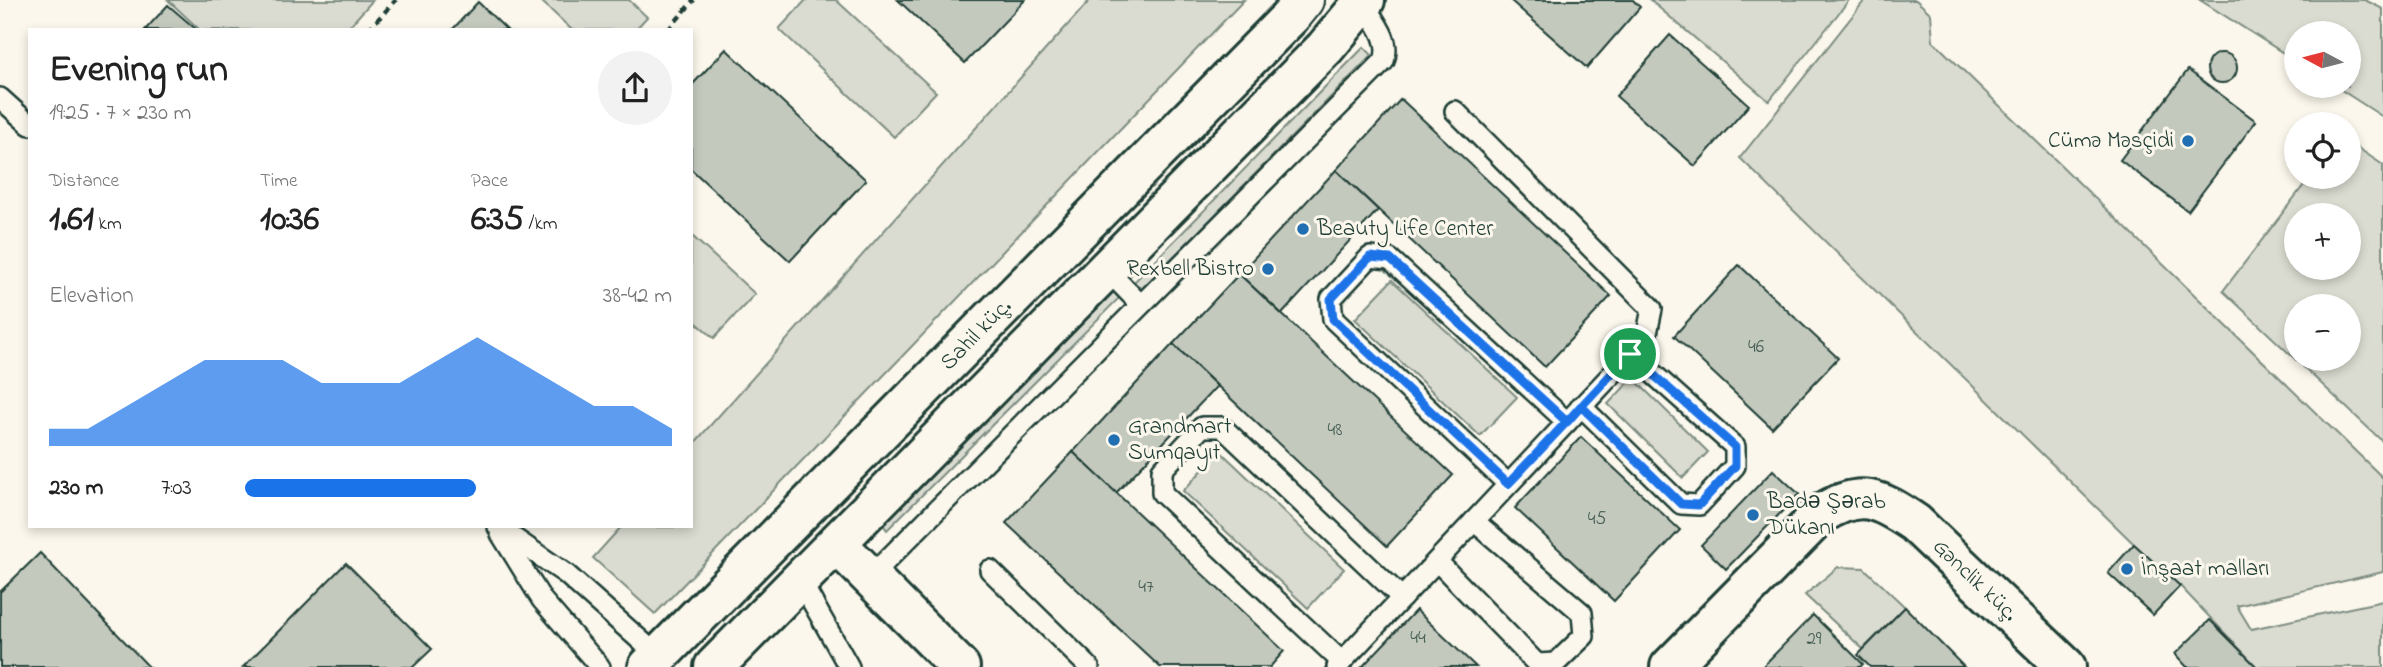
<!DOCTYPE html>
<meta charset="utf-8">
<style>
:root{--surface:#fff;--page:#f2f2f2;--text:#222;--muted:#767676;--accent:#1a73e8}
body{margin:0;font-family:"Indie Flower",sans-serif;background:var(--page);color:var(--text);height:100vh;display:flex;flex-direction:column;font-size:26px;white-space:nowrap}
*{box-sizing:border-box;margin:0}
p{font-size:23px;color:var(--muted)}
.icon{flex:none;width:38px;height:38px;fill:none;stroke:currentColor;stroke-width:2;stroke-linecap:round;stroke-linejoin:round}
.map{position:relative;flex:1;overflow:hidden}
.side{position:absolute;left:28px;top:28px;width:665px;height:500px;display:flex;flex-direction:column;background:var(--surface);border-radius:0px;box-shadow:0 4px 10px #0003}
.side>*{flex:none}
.needle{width:46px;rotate:277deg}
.controls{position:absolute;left:2284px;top:21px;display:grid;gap:14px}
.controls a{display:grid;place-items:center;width:77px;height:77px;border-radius:50%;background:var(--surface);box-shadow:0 4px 10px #0003;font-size:35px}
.pin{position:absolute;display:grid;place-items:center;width:60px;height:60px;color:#fff;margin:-30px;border:4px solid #fff;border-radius:50%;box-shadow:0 2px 7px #0007}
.round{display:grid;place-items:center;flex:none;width:74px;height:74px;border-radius:37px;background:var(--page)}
.headline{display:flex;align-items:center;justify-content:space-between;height:119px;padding:0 21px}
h1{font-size:38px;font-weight:700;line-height:52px}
.metrics{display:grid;grid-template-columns:repeat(3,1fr);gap:10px;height:119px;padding:7px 21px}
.metrics div{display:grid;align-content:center}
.metrics b{font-size:35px;font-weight:700}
.metrics small{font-size:19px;font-weight:400}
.metrics p{font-size:19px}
.chart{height:196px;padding:14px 21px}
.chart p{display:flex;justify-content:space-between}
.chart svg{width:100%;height:126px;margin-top:7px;fill:var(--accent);opacity:.7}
ul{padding:0 21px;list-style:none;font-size:23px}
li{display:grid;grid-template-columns:112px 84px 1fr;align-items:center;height:52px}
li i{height:18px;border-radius:9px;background:var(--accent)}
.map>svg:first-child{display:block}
.green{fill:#dbdcd1;stroke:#7d8c82;stroke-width:2;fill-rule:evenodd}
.building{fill:#c4c9be;stroke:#1f3d34;stroke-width:2}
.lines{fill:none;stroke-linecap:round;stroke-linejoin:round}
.lane-casing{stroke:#1f3d34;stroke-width:24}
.street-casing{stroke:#1f3d34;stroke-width:44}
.primary-casing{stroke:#1f3d34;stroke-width:44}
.path{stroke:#1f3d34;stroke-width:4.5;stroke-dasharray:7 5;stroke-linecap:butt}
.lane{stroke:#fbf7ec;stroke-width:19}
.street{stroke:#fbf7ec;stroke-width:38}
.primary{stroke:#fbf7ec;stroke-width:38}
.route-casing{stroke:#fff;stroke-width:14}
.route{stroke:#1a73e8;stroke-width:9}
.poi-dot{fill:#1f6fb2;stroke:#fbf7ec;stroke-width:2.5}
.labels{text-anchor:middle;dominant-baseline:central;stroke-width:6;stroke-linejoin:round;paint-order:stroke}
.number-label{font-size:19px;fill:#486056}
.poi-label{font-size:23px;fill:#1f3d34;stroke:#fbf7ec;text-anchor:start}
.street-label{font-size:23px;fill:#1f3d34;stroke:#fbf7ec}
</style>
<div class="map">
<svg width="2383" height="667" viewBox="0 0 2383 667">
<rect width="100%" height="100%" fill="#fbf7ec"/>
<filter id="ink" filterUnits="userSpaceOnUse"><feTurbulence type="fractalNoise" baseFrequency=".0143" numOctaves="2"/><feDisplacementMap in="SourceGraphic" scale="14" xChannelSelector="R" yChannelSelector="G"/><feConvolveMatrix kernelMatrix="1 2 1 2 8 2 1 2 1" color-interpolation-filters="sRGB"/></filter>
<g filter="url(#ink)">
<g class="green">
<polygon points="168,0 373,0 346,30 200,30"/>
<polygon points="540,0 629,0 647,17 635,30 572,30"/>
<polygon points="806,0 836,0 936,92 894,137 779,29"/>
<polygon points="1090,0 1244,0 655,614 593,558 621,527 691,527 691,447"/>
<polygon points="1650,0 1849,0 1769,101"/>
<polygon points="1865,0 1916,0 1931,14 1933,41 2383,478 2383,572 2237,606 2251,629 2383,601 2383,667 2257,667 2180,586 2134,544 1740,158"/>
<polygon points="2200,0 2365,0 2383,9 2383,117 2335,86 2348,86 2348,33 2296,33 2296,61"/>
<polygon points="1364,47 1372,55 1141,290 1134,282"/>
<path d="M2349,142L2383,165V442L2223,291L2310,177H2348ZM2296,215H2348V268H2296ZM2296,306H2348V359H2296Z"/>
<polygon points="691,235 755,294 714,338 691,318"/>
<polygon points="1392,280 1517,397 1480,436 1355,319"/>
<polygon points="1115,288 1121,296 887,530 882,523"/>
<polygon points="1633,378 1708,452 1683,478 1608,404"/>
<polygon points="1220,451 1344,569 1308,608 1183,491"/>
<polygon points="1838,567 1864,568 1905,607 1863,649 1805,595"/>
</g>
<g class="building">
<polygon points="898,0 1025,0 965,63"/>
<polygon points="1510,0 1633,0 1640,7 1587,68"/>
<polygon points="478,2 507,30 452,30"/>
<polygon points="168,5 197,30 145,30"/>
<polygon points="1670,35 1749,105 1695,166 1616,96"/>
<polygon points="726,49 866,180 790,261 691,169 691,86"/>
<circle cx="2222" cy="68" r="15"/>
<polygon points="2188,70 2256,121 2188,211 2120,160"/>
<polygon points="1401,99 1611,296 1545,367 1336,170"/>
<polygon points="1336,170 1378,210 1282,314 1239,274"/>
<polygon points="1739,265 1838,358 1772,428 1674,336"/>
<polygon points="1239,274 1453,475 1387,546 1173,344"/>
<polygon points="1173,344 1217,386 1116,493 1073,452"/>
<polygon points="1581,437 1680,530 1614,601 1515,508"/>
<polygon points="1073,452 1284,651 1270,667 1160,667 1006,523"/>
<polygon points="1773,470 1799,494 1726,569 1701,545"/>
<polygon points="2134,544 2180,586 2153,615 2108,573"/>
<polygon points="40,553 149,667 0,667 0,592"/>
<polygon points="346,563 432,649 413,667 243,667"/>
<polygon points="1905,607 1964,667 1870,667 1858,655"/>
<polygon points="1416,610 1476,667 1362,667"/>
<polygon points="1813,615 1863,664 1860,667 1762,667"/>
<polygon points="2210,620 2257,667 2187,667 2175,654"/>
</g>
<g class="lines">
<g class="lane-casing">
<g id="lane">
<polyline points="0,98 30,125"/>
<polyline points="1107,270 1140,304"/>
<polyline points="1581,406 1681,504 1699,505 1735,466 1735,447 1631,354"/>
<polyline points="1508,484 1333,319 1331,299 1370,257 1390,259 1567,422"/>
<polyline points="498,527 566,574 658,656"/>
<polyline points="501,534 542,600 600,667"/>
<polyline points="1437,561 1537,664 1556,663 1584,636 1582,613 1474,521"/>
<polyline points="990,570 1089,667"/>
<path d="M871,576L1384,61C1392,40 1374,21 1363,3"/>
<polyline points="800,580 849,667"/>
<polyline points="1342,662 1162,493 1162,470 1202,427 1222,427 1402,598"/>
<polyline points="1337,667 1646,338 1652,309 1455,111"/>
</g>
</g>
<g class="street-casing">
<g id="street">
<polyline points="837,544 960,667"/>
<path id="s1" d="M1670,667L1821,514C1860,489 1878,498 1915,523L2066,667"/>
</g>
</g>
<g class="primary-casing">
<g id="primary">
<path id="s2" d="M648,667L1291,16L1304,0"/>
<polyline points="714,667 1325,48 1365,0"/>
</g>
</g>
<g class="path">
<polyline points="368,30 396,0"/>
<polyline points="668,30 694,0"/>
</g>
<use href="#lane" class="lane"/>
<use href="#street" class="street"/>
<use href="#primary" class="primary"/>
</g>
</g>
<g class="lines" filter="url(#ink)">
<g class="route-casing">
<path id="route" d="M1630,354C1590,397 1549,441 1508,484L1333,319L1331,299L1370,257L1390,259L1567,422L1581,406L1681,504L1699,505L1735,466V447L1630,354"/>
</g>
<use href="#route" class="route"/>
</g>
<g class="poi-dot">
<circle cx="2188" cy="141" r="7"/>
<circle cx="1303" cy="229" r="7"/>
<circle cx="1268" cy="269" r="7"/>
<circle cx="1114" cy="440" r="7"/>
<circle cx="1753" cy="515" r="7"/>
<circle cx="2127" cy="569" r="7"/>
</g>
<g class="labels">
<g class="number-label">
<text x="1756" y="347">46</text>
<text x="1335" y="430">48</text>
<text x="1597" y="519">45</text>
<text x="1146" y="587">47</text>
<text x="1418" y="638">44</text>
<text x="1814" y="639">29</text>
</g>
<g class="poi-label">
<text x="2174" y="141" text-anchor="end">Cümə Məsçidi</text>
<text x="1317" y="229">Beauty Life Center</text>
<text x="1254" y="269" text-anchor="end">Rexbell Bistro</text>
<text x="1128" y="427">Grandmart<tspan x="1128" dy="26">Sumqayıt</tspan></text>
<text x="1767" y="502">Badә Şәrab<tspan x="1767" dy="26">Dükanı</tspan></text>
<text x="2141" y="569">İnşaat malları</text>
</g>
<g class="street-label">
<text stroke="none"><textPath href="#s2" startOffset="467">Sahil küç.</textPath></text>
<text stroke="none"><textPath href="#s1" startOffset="401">Gənclik küç.</textPath></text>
</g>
</g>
</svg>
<div class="controls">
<a><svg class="needle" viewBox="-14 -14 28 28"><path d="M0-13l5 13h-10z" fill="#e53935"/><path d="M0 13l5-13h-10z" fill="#767676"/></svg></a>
<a><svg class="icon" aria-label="locate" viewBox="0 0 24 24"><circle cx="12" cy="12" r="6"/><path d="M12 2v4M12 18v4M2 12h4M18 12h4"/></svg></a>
<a>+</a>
<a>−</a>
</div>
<div class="pin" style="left:1630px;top:354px;background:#1e9e55"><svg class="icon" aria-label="arrive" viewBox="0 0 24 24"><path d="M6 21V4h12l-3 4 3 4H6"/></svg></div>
<section class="side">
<div class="headline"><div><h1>Evening run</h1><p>19:25 · 7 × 230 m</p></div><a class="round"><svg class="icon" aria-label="share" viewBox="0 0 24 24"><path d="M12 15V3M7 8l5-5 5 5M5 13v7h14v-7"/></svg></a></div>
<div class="metrics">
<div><p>Distance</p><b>1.61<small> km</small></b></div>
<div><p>Time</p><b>10:36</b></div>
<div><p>Pace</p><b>6:35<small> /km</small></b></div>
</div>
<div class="chart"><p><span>Elevation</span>38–42 m</p>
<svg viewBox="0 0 160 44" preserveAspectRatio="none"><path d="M0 44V38L10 38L20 30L30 22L40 14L50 14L60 14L70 22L80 22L90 22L100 14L110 6L120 14L130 22L140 30L150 30L160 38V44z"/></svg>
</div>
<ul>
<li><b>230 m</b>7:03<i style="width:54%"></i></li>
</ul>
</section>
</div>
